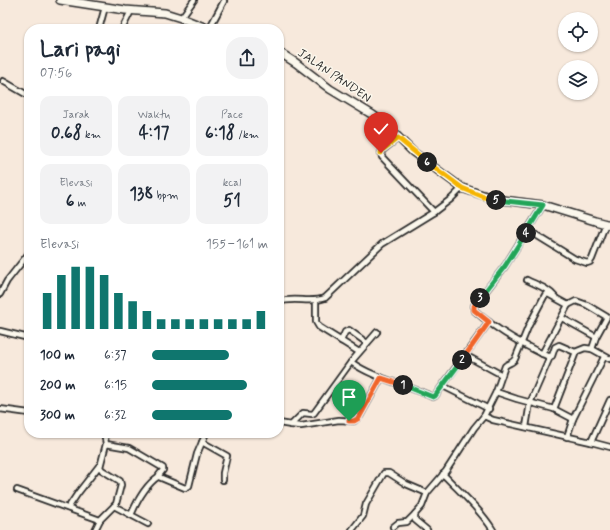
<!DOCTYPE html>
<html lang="id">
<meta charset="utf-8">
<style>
:root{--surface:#fff;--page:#f2f2f3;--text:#1f2937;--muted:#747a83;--accent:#0f766e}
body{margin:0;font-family:Mynerve,sans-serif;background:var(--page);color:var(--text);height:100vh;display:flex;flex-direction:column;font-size:15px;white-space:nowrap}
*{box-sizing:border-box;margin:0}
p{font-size:13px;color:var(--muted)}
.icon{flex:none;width:22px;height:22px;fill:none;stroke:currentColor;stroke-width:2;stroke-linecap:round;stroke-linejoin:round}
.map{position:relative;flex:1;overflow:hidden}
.details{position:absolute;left:24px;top:24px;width:260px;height:414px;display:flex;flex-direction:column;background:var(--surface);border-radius:16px;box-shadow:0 1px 3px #0004}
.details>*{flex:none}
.tools{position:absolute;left:558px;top:12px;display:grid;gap:8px}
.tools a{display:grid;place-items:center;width:40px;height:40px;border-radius:50%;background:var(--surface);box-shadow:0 1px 3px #0004;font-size:20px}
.pin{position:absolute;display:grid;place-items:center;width:34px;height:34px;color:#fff;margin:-41px -17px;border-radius:50% 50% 50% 0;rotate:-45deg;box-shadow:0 0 4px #0007}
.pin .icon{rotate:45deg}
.km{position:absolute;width:20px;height:20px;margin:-10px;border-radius:50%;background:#222;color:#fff;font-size:11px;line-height:20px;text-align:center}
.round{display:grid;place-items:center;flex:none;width:42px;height:42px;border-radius:16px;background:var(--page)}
.overview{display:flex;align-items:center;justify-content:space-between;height:68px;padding:0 16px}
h1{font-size:22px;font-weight:700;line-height:30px}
.metrics{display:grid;grid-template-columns:repeat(3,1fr);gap:6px;height:68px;padding:4px 16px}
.metrics div{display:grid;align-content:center;border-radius:10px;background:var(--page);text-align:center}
.metrics b{font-size:17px;font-weight:700}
.metrics small{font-size:11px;font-weight:400}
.metrics p{font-size:11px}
.chart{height:112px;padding:8px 16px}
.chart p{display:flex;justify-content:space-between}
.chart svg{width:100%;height:72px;margin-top:4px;stroke:var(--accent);stroke-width:6}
ul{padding:0 16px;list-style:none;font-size:13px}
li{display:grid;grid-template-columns:64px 48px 1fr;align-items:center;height:30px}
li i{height:10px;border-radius:5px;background:var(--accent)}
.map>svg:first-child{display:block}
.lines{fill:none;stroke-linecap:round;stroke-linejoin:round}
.street-casing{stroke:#2b2b2b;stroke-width:8}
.secondary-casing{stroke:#2b2b2b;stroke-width:10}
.street{stroke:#fbf7ec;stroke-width:4.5}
.secondary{stroke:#fbf7ec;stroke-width:7}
.split-1-casing{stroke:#fff;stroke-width:8}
.split-2-casing{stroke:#fff;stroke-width:8}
.split-3-casing{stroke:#fff;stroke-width:8}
.split-4-casing{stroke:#fff;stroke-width:8}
.split-5-casing{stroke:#fff;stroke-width:8}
.split-6-casing{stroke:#fff;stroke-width:8}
.split-7-casing{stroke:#fff;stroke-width:8}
.split-1{stroke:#f0652b;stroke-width:5}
.split-2{stroke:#22a559;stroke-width:5}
.split-3{stroke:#f0652b;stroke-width:5}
.split-4{stroke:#22a559;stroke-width:5}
.split-5{stroke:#22a559;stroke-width:5}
.split-6{stroke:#f5b400;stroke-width:5}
.split-7{stroke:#f5b400;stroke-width:5}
.labels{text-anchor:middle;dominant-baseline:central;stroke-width:3;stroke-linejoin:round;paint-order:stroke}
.street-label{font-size:12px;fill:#2b2b2b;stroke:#fbf7ec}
</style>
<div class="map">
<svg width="610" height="530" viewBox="0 0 610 530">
<rect width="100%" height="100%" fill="#f7e9dc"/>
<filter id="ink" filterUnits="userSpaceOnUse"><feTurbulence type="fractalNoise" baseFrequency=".025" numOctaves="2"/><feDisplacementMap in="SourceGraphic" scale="8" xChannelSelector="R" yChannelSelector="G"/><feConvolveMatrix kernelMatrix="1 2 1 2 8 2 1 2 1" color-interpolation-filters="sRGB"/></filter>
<g filter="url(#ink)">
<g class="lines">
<g class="street-casing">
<g id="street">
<polyline points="181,18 194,0"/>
<polyline points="99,29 105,7"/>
<polyline points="122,29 131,11"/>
<polyline points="209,29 224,1"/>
<polyline points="3,81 29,96"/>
<polyline points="398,138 383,150 381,153 382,157 434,212"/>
<path d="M543,205L505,266L474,306V310C495,329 521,344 547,356H552L555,347L559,345L575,352L585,348L592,349L610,359"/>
<polyline points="528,230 575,259 587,263 590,262 592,259 606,223"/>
<path d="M527,280C537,285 548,288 555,297"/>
<polyline points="0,294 7,281 29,253"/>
<polyline points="316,301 316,322 319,327 359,352"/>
<path d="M279,302C294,296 310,304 325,298L382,244L434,212L451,199L462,188"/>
<polyline points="562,318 596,337"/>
<polyline points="0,331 29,338"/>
<polyline points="341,341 345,332 349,330 367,343"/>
<polyline points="542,354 568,305 576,301 587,305 607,317 596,337 592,349"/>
<polyline points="465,355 502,375"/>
<path d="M351,362C375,379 405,384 433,397L435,396L489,322"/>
<polyline points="443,386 489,409"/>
<polyline points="496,392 517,399 554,409 573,419"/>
<polyline points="0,409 29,413"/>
<polyline points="554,409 576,352"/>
<polyline points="484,416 493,420 591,442 610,447"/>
<polyline points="279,423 291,425 303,413 312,414 314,413 351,362 377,332"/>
<polyline points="291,425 301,426 339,420 354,421 360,416 381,378"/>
<polyline points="526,427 530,403 550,357"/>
<polyline points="106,433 105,438 106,444 129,448 163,468 163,470 159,475 159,477 185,488 189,486 197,454 206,433"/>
<polyline points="567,437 573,419 604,357"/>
<polyline points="202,442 227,456 223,473 223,480"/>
<polyline points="591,442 610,400"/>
<path d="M443,474C460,492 480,509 493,530"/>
<polyline points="17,490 100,520"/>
<polyline points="114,506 131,515"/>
<polyline points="68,508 78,493 99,466"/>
<path d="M148,524L131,515C137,501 147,484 159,476"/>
<polyline points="393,527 398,523 407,522 415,514"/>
<polyline points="95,530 100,520 116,504 121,485 120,481 102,470 100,467 106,444"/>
<polyline points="352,530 363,516 366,504 384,473 389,473 406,484 427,493"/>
<path d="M427,530L415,520V514L422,506L427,493L446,471L474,428L484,416L496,392L505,366C508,363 513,363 515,359L529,325L545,295L548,294L568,305"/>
</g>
</g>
<g class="secondary-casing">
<g id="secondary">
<polyline points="60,0 125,10 165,13 181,18 209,29"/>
<polyline points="279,52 296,63 330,89 373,115 384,123 413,152 462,188 495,199 543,205 595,221 610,225"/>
</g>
</g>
<use href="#street" class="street"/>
<use href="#secondary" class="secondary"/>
</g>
</g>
<g class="lines" filter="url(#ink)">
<g class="split-1-casing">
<polyline id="split-1" points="349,421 354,421 359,418 381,378 403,385"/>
</g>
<g class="split-2-casing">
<polyline id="split-2" points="403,385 433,397 435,396 462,360"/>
</g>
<g class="split-3-casing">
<polyline id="split-3" points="462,360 489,322 474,310 474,306 480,298"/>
</g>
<g class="split-4-casing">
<polyline id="split-4" points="480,298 505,266 526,233"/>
</g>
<g class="split-5-casing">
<polyline id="split-5" points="496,200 543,205 526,233"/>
</g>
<g class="split-6-casing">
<polyline id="split-6" points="427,162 462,188 484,197 496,200"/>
</g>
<g class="split-7-casing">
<polyline id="split-7" points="381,153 382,150 398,138 427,162"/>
</g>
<use href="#split-1" class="split-1"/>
<use href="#split-2" class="split-2"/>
<use href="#split-3" class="split-3"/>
<use href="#split-4" class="split-4"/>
<use href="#split-5" class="split-5"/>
<use href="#split-6" class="split-6"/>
<use href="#split-7" class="split-7"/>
</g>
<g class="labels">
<g class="street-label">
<text transform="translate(334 76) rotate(34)">JALAN PANDEN</text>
</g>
</g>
</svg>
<div class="tools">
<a><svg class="icon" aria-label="locate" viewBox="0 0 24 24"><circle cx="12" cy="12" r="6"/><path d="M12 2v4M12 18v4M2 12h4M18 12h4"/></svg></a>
<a><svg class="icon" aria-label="layers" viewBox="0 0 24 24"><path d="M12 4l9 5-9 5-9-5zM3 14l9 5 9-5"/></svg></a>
</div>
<div class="pin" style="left:349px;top:421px;background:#1e9e55"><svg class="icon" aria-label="arrive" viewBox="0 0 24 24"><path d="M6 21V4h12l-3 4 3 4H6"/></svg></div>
<div class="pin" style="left:381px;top:153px;background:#d93025"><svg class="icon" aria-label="check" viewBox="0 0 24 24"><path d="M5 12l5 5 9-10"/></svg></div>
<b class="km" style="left:403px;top:385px">1</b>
<b class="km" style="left:462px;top:360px">2</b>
<b class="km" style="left:480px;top:298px">3</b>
<b class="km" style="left:526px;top:233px">4</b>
<b class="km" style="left:496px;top:200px">5</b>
<b class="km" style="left:427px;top:162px">6</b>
<section class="details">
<div class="overview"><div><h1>Lari pagi</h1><p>07:56</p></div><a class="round"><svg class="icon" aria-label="share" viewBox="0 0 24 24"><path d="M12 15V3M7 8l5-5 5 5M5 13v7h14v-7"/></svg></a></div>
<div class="metrics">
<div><p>Jarak</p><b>0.68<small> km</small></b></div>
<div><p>Waktu</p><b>4:17</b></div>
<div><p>Pace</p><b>6:18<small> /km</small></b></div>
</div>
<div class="metrics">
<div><p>Elevasi</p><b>6<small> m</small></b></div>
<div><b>138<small> bpm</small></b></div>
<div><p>kcal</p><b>51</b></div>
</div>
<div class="chart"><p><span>Elevasi</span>155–161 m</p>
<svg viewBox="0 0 160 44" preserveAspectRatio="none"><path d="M5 44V22M15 44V11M25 44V6M35 44V6M45 44V11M55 44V22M65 44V27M75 44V33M85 44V38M95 44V38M105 44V38M115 44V38M125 44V38M135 44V38M145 44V38M155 44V33"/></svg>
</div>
<ul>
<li><b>100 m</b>6:37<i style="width:66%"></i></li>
<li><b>200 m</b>6:15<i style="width:82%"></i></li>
<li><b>300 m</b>6:32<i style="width:69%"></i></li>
</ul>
</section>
</div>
